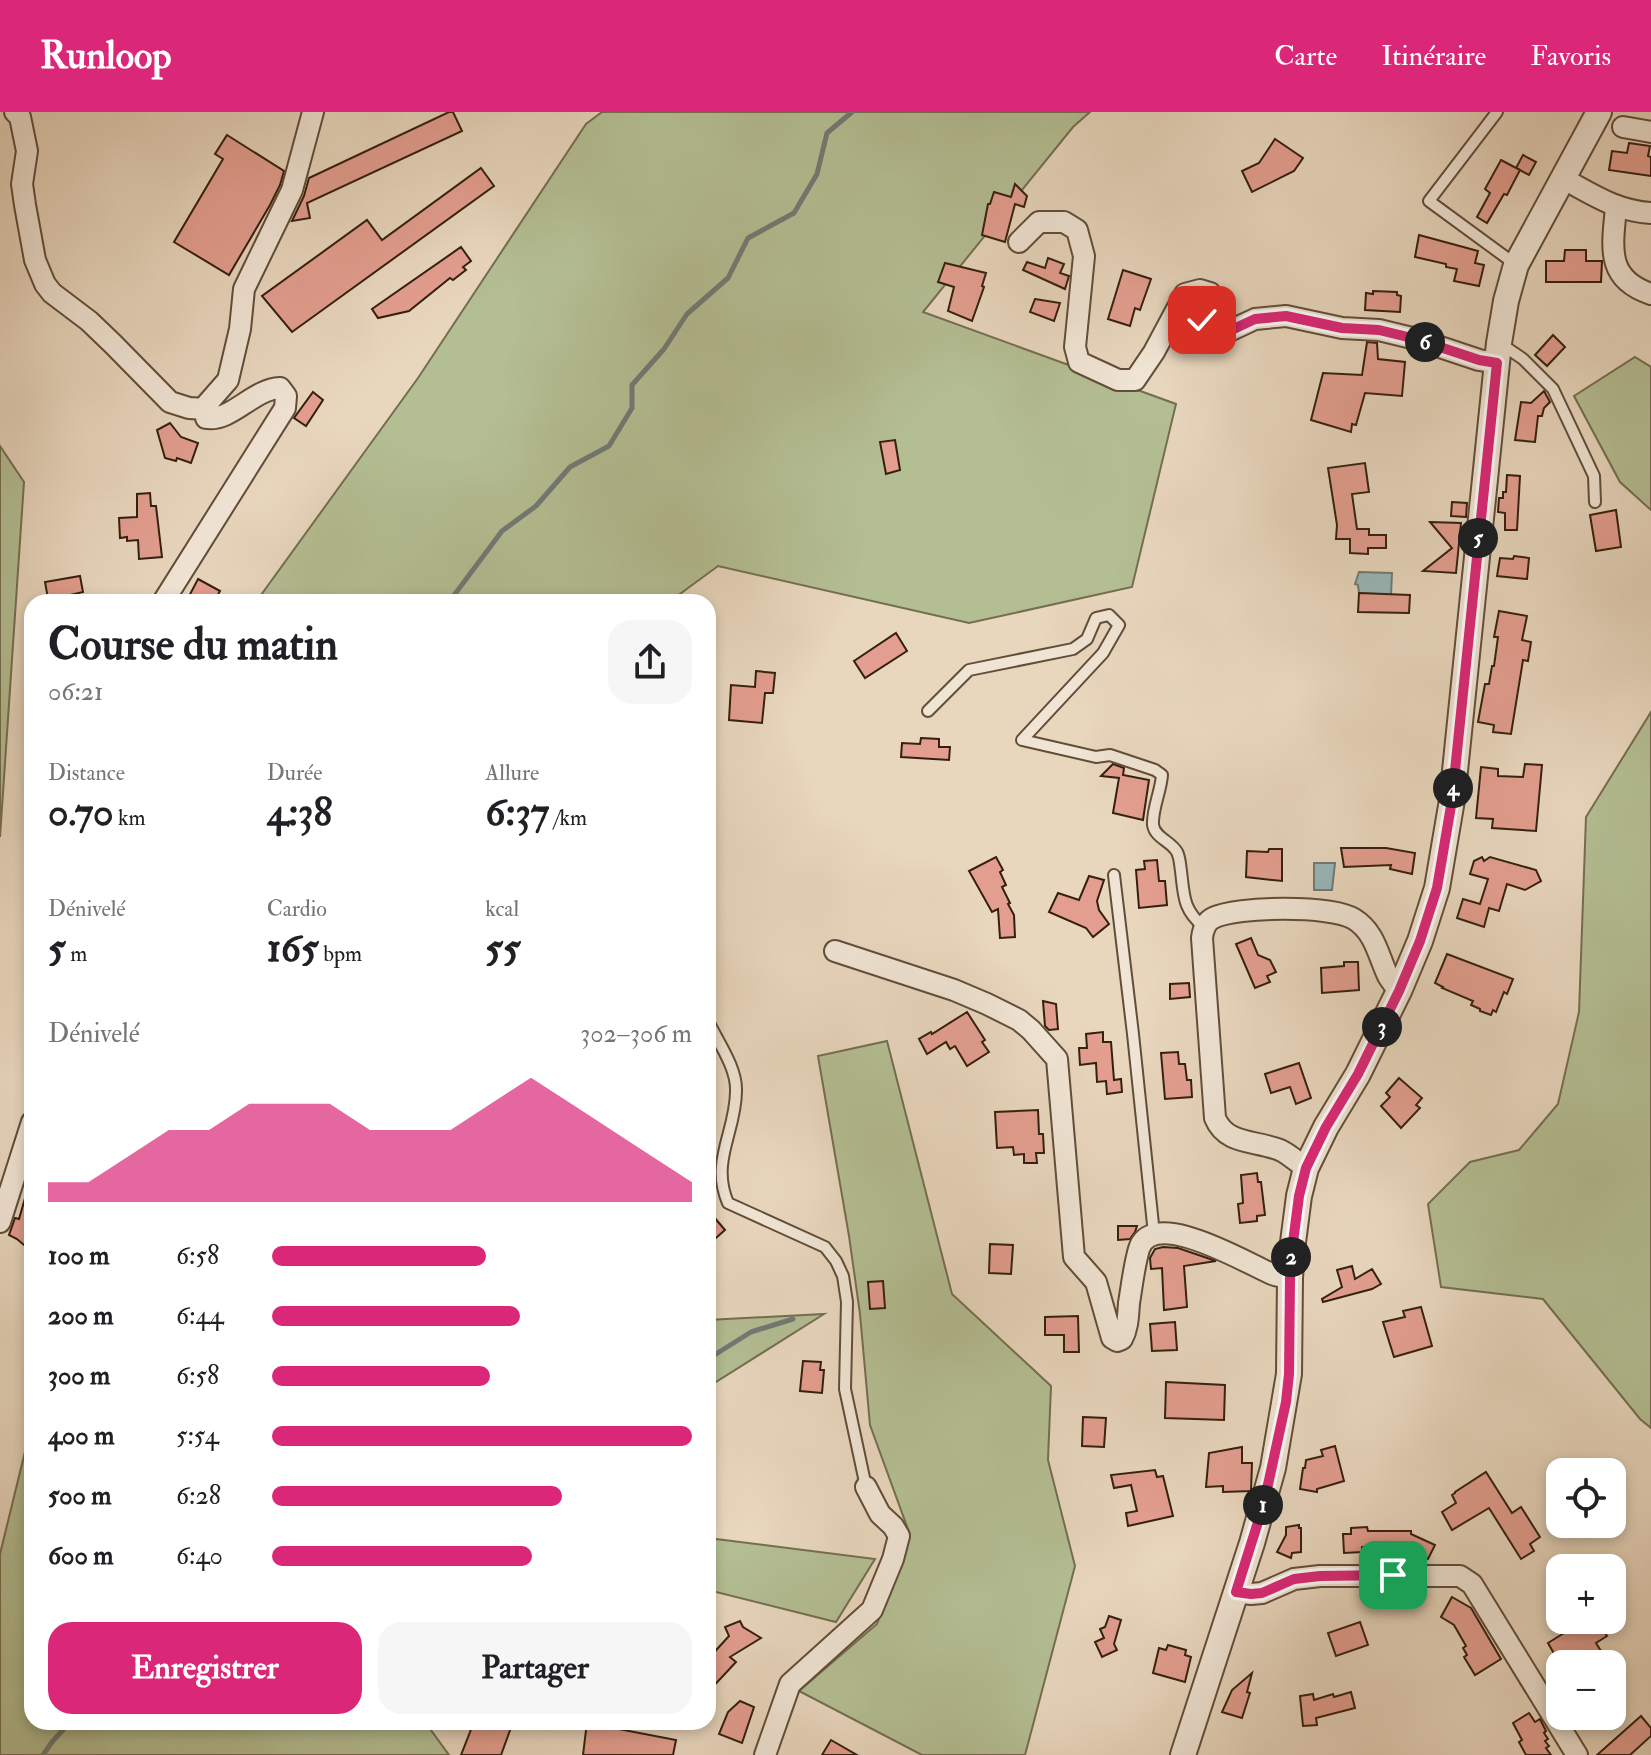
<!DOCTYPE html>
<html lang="fr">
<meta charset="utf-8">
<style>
:root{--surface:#fff;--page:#f6f6f6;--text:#202124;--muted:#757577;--accent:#db2777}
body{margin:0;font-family:"IM FELL Double Pica",serif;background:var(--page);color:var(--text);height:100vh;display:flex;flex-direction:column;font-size:30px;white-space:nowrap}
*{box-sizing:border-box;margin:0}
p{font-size:26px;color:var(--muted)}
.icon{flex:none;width:44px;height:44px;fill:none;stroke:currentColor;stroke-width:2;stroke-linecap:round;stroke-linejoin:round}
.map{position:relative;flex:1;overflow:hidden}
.side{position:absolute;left:24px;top:482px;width:692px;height:1136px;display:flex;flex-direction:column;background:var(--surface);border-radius:24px;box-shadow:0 4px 12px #0003}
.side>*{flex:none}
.fabs{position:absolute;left:1546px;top:1346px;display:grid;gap:16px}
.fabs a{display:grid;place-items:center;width:80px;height:80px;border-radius:16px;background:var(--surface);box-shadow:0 4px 12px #0003;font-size:40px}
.pin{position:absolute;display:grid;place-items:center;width:68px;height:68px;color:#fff;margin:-34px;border-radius:16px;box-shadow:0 4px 12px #0006}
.km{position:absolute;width:40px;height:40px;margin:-20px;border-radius:50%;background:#222;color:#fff;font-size:22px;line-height:40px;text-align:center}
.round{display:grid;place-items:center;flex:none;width:84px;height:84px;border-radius:24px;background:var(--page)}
.summary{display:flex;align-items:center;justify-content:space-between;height:136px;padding:0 24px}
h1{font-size:44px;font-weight:800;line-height:60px}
.figures{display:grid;grid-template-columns:repeat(3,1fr);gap:12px;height:136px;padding:8px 24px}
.figures div{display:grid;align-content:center}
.figures b{font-size:40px;font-weight:800}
.figures small{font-size:22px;font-weight:400}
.figures p{font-size:22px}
.chart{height:224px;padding:16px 24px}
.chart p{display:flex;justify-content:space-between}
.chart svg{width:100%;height:144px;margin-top:8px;fill:var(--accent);opacity:.7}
.button{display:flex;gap:16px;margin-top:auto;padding:16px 24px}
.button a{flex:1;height:92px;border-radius:24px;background:var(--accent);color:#fff;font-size:32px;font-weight:800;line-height:92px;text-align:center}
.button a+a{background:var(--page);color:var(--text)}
ul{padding:0 24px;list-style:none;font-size:26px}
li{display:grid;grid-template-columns:128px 96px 1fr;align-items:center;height:60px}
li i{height:20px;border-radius:10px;background:var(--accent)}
header{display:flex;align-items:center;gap:48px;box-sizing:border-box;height:112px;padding:0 40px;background:var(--accent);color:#fff}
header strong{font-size:38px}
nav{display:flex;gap:44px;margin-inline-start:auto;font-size:28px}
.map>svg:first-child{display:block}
.green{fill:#b4be93;stroke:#746e51;stroke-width:2}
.water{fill:#99b7b9;stroke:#717a75;stroke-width:2}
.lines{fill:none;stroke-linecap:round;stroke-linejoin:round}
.stream{stroke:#717a75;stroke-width:5}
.building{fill:#e39e8f;stroke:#351f0f;stroke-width:2}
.service-casing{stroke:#624d3a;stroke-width:14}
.minor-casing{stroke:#624d3a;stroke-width:24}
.tertiary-casing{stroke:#624d3a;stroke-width:28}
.service{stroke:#f0e4d4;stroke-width:10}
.minor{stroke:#f0e4d4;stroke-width:20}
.tertiary{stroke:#f0e4d4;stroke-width:24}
.route-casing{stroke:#fff;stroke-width:16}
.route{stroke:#db2777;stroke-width:10}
</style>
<header>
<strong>Runloop</strong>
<nav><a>Carte</a><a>Itinéraire</a><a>Favoris</a></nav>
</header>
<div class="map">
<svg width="1651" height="1643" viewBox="0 0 1651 1643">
<rect width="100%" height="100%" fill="#e8d6bd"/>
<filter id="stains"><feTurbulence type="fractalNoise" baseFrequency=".0025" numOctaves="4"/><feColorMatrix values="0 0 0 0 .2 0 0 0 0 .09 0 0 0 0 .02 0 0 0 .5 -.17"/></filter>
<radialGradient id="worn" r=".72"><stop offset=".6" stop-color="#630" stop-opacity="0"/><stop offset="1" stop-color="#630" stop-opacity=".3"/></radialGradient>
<g class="green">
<polygon points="602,0 1090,0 1073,15 923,200 1176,292 1132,475 969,511 718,454 669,490 256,490 418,266 586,12"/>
<polygon points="1635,245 1651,255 1651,398 1620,370 1574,284"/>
<polygon points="0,334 24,370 0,725"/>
<polygon points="1651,600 1651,1316 1640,1307 1543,1187 1441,1175 1428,1092 1470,1050 1519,1038 1558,992 1579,900 1586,705"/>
<polygon points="887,929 952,1182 1051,1274 1048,1348 1075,1454 1025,1643 922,1643 799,1579 877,1512 909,1420 870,1313 860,1202 849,1124 818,944"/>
<polygon points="824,1202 708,1275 708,1208"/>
<polygon points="32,1311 32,1610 425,1610 449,1643 0,1643 0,1442"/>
<polygon points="708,1426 875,1447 836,1510 708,1478"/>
</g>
<g class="water">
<polygon points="1359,460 1392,461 1391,483 1359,481 1358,473 1355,472"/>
<polygon points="1314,751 1335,751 1332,778 1314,778"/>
</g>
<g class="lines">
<g class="stream">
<polyline points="449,490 502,419 536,394 570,355 609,334 632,296 632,273 664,237 687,202 728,166 748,126 794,101 817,62 827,21 852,0"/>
<polyline points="708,1247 751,1220 793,1207"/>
<polyline points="43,1643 52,1630 70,1610"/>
</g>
</g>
<g class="building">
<polygon points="449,0 453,0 462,19 307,91 310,106 292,109 304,84 309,66"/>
<polygon points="227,23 284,59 280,73 270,93 229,163 174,130 223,47 215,42"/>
<polygon points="1275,27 1303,46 1294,59 1252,80 1242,59 1259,51"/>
<polygon points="1629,31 1650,34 1648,44 1651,45 1651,64 1609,58 1612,39 1627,41"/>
<polygon points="1523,43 1536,50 1529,63 1516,56"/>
<polygon points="1501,48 1520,58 1507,83 1504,82 1487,111 1477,105 1490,81 1485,77"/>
<polygon points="481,56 494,74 292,220 262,184 367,108 382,128"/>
<polygon points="1015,72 1027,84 1024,95 1015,92 1005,130 982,123 988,92 990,92 994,80 1011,85"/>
<polygon points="1419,123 1478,139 1475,151 1484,153 1479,174 1454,169 1457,157 1446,155 1446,152 1415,145"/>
<polygon points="461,135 471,149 463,155 466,158 453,168 450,166 409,199 378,206 372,197"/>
<polygon points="1565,138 1586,138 1586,149 1602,149 1601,170 1546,170 1546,149 1564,149"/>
<polygon points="1048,146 1064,152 1060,161 1069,164 1065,177 1023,158 1027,150 1045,156"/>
<polygon points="945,151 986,161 982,174 984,175 972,209 948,199 954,175 938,170"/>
<polygon points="1123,158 1151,167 1140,198 1135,196 1130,214 1108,207"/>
<polygon points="1373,179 1397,180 1397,183 1401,184 1400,200 1365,198 1366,181 1373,182"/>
<polygon points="1035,187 1060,191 1054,209 1030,200"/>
<polygon points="1553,223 1565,235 1547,254 1535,243"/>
<polygon points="1367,230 1377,231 1378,247 1405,250 1402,284 1365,281 1356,313 1352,312 1351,320 1311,308 1323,261 1362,263"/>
<polygon points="1544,279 1550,290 1544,296 1542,304 1538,304 1535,330 1515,328 1521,290 1531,291"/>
<polygon points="313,280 323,288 306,314 294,306"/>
<polygon points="170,311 181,325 198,331 191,351 177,346 176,349 165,346 157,318"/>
<polygon points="895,328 900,358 886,362 880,330"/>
<polygon points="1365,351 1369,380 1352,382 1357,417 1369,417 1369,423 1386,423 1386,436 1368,436 1368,442 1350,441 1350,427 1336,427 1337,413 1328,356"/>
<polygon points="1507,363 1520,364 1517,418 1505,418 1505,401 1498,400 1499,386 1503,386 1503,380 1506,380"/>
<polygon points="150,381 151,394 156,394 162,445 139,447 138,428 127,429 127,425 120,426 119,406 137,405 137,382"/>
<polygon points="1452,390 1467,391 1466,405 1451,404"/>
<polygon points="1616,398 1621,435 1596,439 1590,403"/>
<polygon points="1430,410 1461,411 1456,461 1423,459 1452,436"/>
<polygon points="1514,444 1529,446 1527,467 1497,464 1500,446 1513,447"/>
<polygon points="80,464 83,480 70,483 71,490 56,490 56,485 48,487 45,470"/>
<polygon points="198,467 220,479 214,490 186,490"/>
<polygon points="1359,481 1410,483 1409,501 1358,500"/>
<polygon points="1499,499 1527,504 1522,528 1531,530 1528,549 1523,548 1511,622 1493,620 1494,613 1478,610 1485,572 1489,572 1492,554 1494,554 1498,525 1494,525"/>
<polygon points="896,521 907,539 865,566 854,549"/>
<polygon points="756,559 775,561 773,581 765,581 762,611 729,608 731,573 755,575"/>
<polygon points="921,626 939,627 939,635 950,635 949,648 901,645 902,631 920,632"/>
<polygon points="1113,652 1124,656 1123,663 1149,668 1143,708 1113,701 1119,666 1101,664"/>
<polygon points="1525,652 1542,653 1536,719 1492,716 1493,707 1476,706 1481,655 1498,657 1498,664 1523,665"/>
<polygon points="1341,736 1386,736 1415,741 1412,762 1390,757 1391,753 1344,755"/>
<polygon points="1269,737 1282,737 1282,769 1246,765 1247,739 1268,740"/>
<polygon points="996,745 1003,758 1000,760 1006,773 1002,775 1010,791 1008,792 1014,803 1015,825 1000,826 998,797 992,800 969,759"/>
<polygon points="1482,745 1484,749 1490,745 1536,758 1541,769 1525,778 1507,772 1499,799 1489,796 1484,815 1457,806 1463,787 1480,792 1488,767 1470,762 1474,749"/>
<polygon points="1157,748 1159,769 1165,769 1167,793 1139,796 1136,758 1145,757 1144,749"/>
<polygon points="1089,764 1104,768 1097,789 1099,798 1109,812 1093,825 1086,816 1049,800 1058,781 1079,788"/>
<polygon points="1251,826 1258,843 1270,848 1276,860 1267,864 1270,870 1255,876 1236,832"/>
<polygon points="1447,842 1513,867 1507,882 1504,880 1496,900 1493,898 1491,903 1480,899 1480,897 1471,893 1473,889 1442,876 1443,875 1435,871"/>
<polygon points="1344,850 1358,850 1359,878 1322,881 1321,856 1344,854"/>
<polygon points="1189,871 1190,885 1170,887 1170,872"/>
<polygon points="1043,889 1056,892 1058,917 1049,918 1045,914"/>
<polygon points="967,900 985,928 982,930 989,940 967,954 955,934 950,937 946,930 927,942 919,927 931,920 932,922"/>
<polygon points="1103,920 1103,930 1111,930 1114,968 1121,967 1122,980 1107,982 1106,969 1097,970 1096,951 1080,953 1079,936 1087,936 1086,922"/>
<polygon points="1178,940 1179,952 1185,952 1187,968 1191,968 1192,985 1165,987 1161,941"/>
<polygon points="1299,951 1311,986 1296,992 1290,975 1271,981 1265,962"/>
<polygon points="1399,966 1422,986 1416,993 1420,996 1401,1016 1381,994 1390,985 1386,981"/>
<polygon points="1038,998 1039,1022 1043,1022 1044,1041 1036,1041 1037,1051 1024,1051 1024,1042 1014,1043 1013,1035 997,1036 995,1000"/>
<polygon points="1257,1061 1258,1070 1261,1070 1265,1103 1257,1104 1257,1109 1240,1111 1238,1092 1243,1091 1241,1063"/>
<polygon points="28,1076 32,1077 32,1126 24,1133 17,1127 9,1123 15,1106 19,1107"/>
<polygon points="708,1098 725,1118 708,1133"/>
<polygon points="1118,1114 1137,1114 1135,1120 1130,1127 1118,1128"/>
<polygon points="990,1132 1013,1133 1011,1162 989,1161"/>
<polygon points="1163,1135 1178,1136 1216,1149 1184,1154 1187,1195 1164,1198 1162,1156 1151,1157 1150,1146 1155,1137"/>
<polygon points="1352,1154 1355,1167 1372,1157 1381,1172 1372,1177 1323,1190 1322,1187 1342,1175 1337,1158"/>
<polygon points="883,1169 885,1196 870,1197 868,1170"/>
<polygon points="1421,1195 1432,1234 1394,1245 1383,1210 1405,1205 1403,1199"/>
<polygon points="1078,1204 1079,1240 1064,1240 1064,1223 1045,1223 1045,1205"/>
<polygon points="1175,1210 1177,1238 1152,1239 1150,1212"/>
<polygon points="803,1249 821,1250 820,1258 824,1258 822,1281 800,1279"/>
<polygon points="1166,1270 1225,1273 1224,1308 1165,1306"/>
<polygon points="1083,1305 1106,1306 1104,1335 1082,1334"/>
<polygon points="1335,1334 1344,1369 1317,1377 1317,1380 1300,1377 1303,1356 1305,1356 1306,1348 1323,1344 1321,1338"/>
<polygon points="1242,1335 1242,1351 1252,1351 1251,1379 1223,1380 1223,1374 1206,1375 1209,1341"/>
<polygon points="1155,1358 1157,1365 1163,1364 1173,1404 1128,1414 1126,1401 1137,1399 1131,1373 1114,1376 1111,1363"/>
<polygon points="1486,1360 1512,1401 1521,1395 1540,1425 1530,1432 1534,1439 1521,1447 1489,1396 1452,1418 1442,1400 1456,1391 1452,1383 1455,1381 1455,1380"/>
<polygon points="1299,1413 1299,1416 1301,1416 1301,1440 1292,1441 1291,1446 1277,1440 1286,1423 1286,1415"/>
<polygon points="1367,1415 1368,1419 1411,1419 1411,1422 1435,1433 1428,1447 1403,1435 1362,1435 1362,1440 1344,1441 1343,1422 1351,1422 1351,1416"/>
<polygon points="1452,1485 1471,1496 1501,1547 1475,1563 1464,1545 1467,1543 1463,1536 1466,1534 1454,1513 1441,1505"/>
<polygon points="1109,1504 1121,1508 1114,1532 1117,1538 1102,1545 1095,1530 1104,1526 1100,1517 1105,1515"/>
<polygon points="1585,1508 1597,1508 1607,1524 1596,1531 1609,1552 1560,1552 1548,1531"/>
<polygon points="740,1509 743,1515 761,1526 730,1545 736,1550 708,1580 708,1547 729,1524 725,1515"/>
<polygon points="1360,1510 1368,1533 1336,1544 1328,1521"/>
<polygon points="1168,1533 1186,1538 1185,1543 1191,1545 1185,1570 1153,1561 1159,1536 1166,1538"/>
<polygon points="1252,1561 1247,1580 1250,1581 1242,1606 1222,1600 1232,1578"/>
<polygon points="1351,1580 1355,1596 1316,1606 1317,1613 1303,1614 1300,1584 1313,1582 1314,1588 1333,1582 1334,1585"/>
<polygon points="740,1589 754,1595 742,1631 719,1622 728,1600"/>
<polygon points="1529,1601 1535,1610 1540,1607 1546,1619 1544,1621 1548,1627 1545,1629 1549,1634 1546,1636 1551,1643 1526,1643 1519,1630 1522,1628 1513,1611"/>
<polygon points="1641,1604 1651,1616 1651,1624 1630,1643 1597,1643"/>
<polygon points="474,1610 513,1610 501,1643 461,1643"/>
<polygon points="587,1610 609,1610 608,1615 676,1628 673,1643 583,1643"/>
<polygon points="831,1628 857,1643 822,1643"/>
</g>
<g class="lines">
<g class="service-casing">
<g id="service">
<polyline points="1497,0 1429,89 1515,152"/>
<polyline points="1501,232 1523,247 1553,277 1594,364 1595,390"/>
<path d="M928,599L969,558L1073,537L1087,527L1096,506L1109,503L1119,513L1103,541L1022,628L1096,645L1110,643L1155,658L1162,663C1161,679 1152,697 1153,713C1155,726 1171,729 1177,740C1180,746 1180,753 1181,759C1184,784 1183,798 1204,815"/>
<polyline points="1114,763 1133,922 1154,1122"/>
<path d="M708,909C718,930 737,956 736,979C736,1020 710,1049 728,1091L825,1135L836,1149L843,1164L847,1190L845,1277L866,1375"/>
</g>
</g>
<g class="minor-casing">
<g id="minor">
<polyline points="15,0 20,5 27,39 22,72 25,93 35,148 45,172 52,181 89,209 113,232 170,290 189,296 207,297"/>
<polyline points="1623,15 1651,20"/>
<path d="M1562,66C1592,82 1616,99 1651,101"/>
<path d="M1616,96C1612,136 1606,167 1651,182"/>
<polyline points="1019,130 1039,110 1064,110 1077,118 1084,144 1075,235 1079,250 1118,268 1135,268 1154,240 1185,182 1200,178 1210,181 1213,188 1202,208 1202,219 1208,224 1225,221 1255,207 1286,204 1342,216 1379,218 1416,227 1479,248 1497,251"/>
<path d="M163,490L285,296L286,284L280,276C253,277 231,310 206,306L207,292L228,268L240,217L244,177L292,78L313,0"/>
<path d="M835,839L954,878L987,892L1019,908L1031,918L1057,947L1074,1145L1096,1170L1112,1226L1117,1229L1122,1227C1128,1216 1128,1204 1129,1191C1132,1173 1134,1154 1139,1137C1152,1094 1248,1152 1272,1162C1277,1164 1284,1165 1290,1166"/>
<path d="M1306,1056C1297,1050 1289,1042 1280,1038C1255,1028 1226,1033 1215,1006L1202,826C1203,818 1205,810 1213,806C1237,794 1331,793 1354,807C1375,820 1378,843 1388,864C1391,869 1395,874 1399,879"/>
<polyline points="0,1110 32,1010"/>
<polyline points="1236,1480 1251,1482 1262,1481 1294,1467 1320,1464 1460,1464 1472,1472 1577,1643"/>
<polyline points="765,1643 790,1572 872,1498 893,1447 899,1424 893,1414 880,1402 866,1375"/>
</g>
</g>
<g class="tertiary-casing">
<polyline id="tertiary" points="1183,1643 1252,1431 1273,1356 1289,1262 1290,1166 1292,1138 1299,1084 1306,1056 1326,1015 1358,962 1399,879 1420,829 1437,776 1452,688 1499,231 1506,189 1516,153 1599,0"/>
</g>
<use href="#service" class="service"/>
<use href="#minor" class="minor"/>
<use href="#tertiary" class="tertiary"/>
</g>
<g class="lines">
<g class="route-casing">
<polyline id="route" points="1202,208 1202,219 1208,224 1225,221 1255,207 1286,204 1342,216 1379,218 1416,227 1479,248 1497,251 1452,688 1437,776 1420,829 1399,879 1358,962 1326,1015 1306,1056 1299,1084 1292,1138 1290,1166 1289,1262 1286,1290 1264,1391 1236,1480 1251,1482 1262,1481 1294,1467 1320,1464 1393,1463"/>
</g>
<use href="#route" class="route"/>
</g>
<rect width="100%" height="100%" filter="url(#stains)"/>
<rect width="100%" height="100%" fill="url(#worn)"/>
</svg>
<div class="fabs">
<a><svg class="icon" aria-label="locate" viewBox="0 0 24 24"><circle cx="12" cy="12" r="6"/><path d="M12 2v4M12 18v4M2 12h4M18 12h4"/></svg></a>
<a>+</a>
<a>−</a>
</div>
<div class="pin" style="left:1393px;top:1463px;background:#1e9e55"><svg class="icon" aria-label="arrive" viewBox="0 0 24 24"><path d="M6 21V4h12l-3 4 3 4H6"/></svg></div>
<div class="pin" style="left:1202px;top:208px;background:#d93025"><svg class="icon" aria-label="check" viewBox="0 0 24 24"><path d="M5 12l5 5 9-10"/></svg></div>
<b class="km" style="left:1263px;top:1393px">1</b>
<b class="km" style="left:1291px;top:1145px">2</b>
<b class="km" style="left:1382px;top:915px">3</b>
<b class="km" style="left:1453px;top:676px">4</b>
<b class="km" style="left:1478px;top:426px">5</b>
<b class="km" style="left:1425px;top:230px">6</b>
<section class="side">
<div class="summary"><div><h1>Course du matin</h1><p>06:21</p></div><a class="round"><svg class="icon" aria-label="share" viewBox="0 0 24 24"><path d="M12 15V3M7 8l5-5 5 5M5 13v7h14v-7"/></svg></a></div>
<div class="figures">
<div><p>Distance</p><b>0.70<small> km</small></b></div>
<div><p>Durée</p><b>4:38</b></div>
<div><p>Allure</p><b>6:37<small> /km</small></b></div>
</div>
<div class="figures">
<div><p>Dénivelé</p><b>5<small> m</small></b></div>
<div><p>Cardio</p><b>165<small> bpm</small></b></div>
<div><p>kcal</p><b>55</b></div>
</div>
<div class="chart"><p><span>Dénivelé</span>302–306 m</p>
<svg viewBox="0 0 160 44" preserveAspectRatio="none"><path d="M0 44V38L10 38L20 30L30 22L40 22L50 14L60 14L70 14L80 22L90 22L100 22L110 14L120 6L130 14L140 22L150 30L160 38V44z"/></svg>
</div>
<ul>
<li><b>100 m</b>6:58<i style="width:51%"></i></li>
<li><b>200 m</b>6:44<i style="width:59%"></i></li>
<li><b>300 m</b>6:58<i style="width:52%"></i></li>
<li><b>400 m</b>5:54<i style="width:100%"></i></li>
<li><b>500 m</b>6:28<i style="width:69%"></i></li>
<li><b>600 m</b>6:40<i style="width:62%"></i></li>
</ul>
<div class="button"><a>Enregistrer</a><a>Partager</a></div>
</section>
</div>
